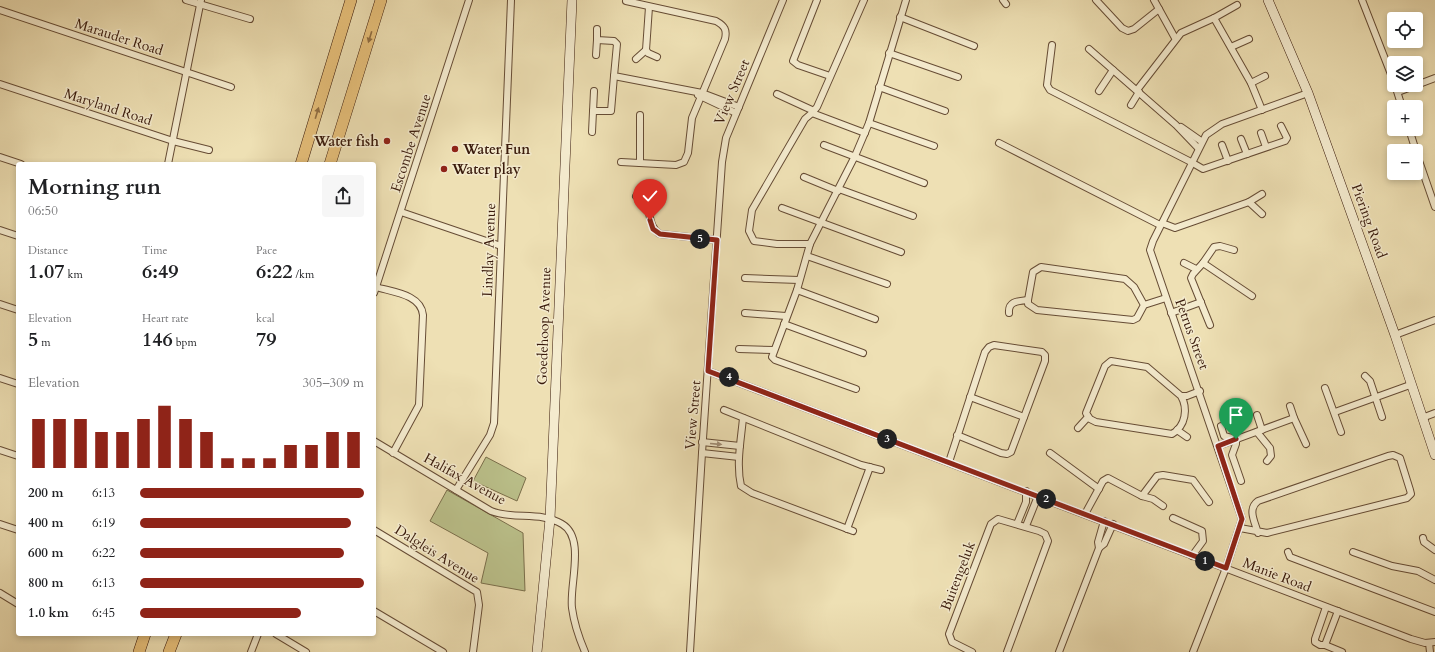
<!DOCTYPE html>
<meta charset="utf-8">
<style>
:root{--surface:#fff;--page:#f6f6f6;--text:#202124;--muted:#757577;--accent:#8f2418}
body{margin:0;font-family:Cardo,serif;background:var(--page);color:var(--text);height:100vh;display:flex;flex-direction:column;font-size:15px;white-space:nowrap}
*{box-sizing:border-box;margin:0}
p{font-size:13px;color:var(--muted)}
.icon{flex:none;width:22px;height:22px;fill:none;stroke:currentColor;stroke-width:2;stroke-linecap:round;stroke-linejoin:round}
.map{position:relative;flex:1;overflow:hidden}
.side{position:absolute;left:16px;top:162px;width:360px;height:474px;display:flex;flex-direction:column;background:var(--surface);border-radius:4px;box-shadow:0 2px 6px #0003}
.side>*{flex:none}
.tools{position:absolute;left:1387px;top:12px;display:grid;gap:8px}
.tools a{display:grid;place-items:center;width:36px;height:36px;border-radius:4px;background:var(--surface);box-shadow:0 2px 6px #0003;font-size:20px}
.pin{position:absolute;display:grid;place-items:center;width:34px;height:34px;color:#fff;margin:-41px -17px;border-radius:50% 50% 50% 0;rotate:-45deg;box-shadow:0 0 4px #0007}
.pin .icon{rotate:45deg}
.km{position:absolute;width:20px;height:20px;margin:-10px;border-radius:50%;background:#222;color:#fff;font-size:11px;line-height:20px;text-align:center}
.round{display:grid;place-items:center;flex:none;width:42px;height:42px;border-radius:4px;background:var(--page)}
.overview{display:flex;align-items:center;justify-content:space-between;height:68px;padding:0 12px}
h1{font-size:22px;font-weight:700;line-height:30px}
.metrics{display:grid;grid-template-columns:repeat(3,1fr);gap:6px;height:68px;padding:4px 12px}
.metrics div{display:grid;align-content:center}
.metrics b{font-size:20px;font-weight:700}
.metrics small{font-size:11px;font-weight:400}
.metrics p{font-size:11px}
.chart{height:112px;padding:8px 12px}
.chart p{display:flex;justify-content:space-between}
.chart svg{width:100%;height:72px;margin-top:4px;stroke:var(--accent);stroke-width:6}
ul{padding:0 12px;list-style:none;font-size:13px}
li{display:grid;grid-template-columns:64px 48px 1fr;align-items:center;height:30px}
li i{height:10px;border-radius:5px;background:var(--accent)}
.map>svg:first-child{display:block}
.green{fill:#bbc18b;stroke:#7a6e4b}
.lines{fill:none;stroke-linecap:round;stroke-linejoin:round}
.street-casing{stroke:#664c35;stroke-width:8}
.secondary-casing{stroke:#391a0b;stroke-width:10}
.highway-casing{stroke:#391a0b;stroke-width:12}
.street{stroke:#f4ebce;stroke-width:6}
.secondary{stroke:#f4ebce;stroke-width:9}
.highway{stroke:#e7c07a;stroke-width:11}
.oneway{fill:#906d42}
.oneway2{fill:#a08d76}
.route-casing{stroke:#fff;stroke-width:8}
.route{stroke:#8f2418;stroke-width:5}
.poi-dot{fill:#8f2418;stroke:#f4ebce;stroke-width:1.5}
.labels{text-anchor:middle;dominant-baseline:central;stroke-width:3;stroke-linejoin:round;paint-order:stroke}
.street-label{font-size:14px;fill:#391a0b;stroke:#f4ebce}
.poi-label{font-size:14px;font-weight:bold;fill:#391a0b;stroke:#f4ebce;text-anchor:start}
</style>
<div class="map">
<svg width="1435" height="652" viewBox="0 0 1435 652">
<rect width="100%" height="100%" fill="#eee0b4"/>
<filter id="stains"><feTurbulence type="fractalNoise" baseFrequency=".005" numOctaves="4"/><feColorMatrix values="0 0 0 0 .2 0 0 0 0 .09 0 0 0 0 .02 0 0 0 .5 -.17"/></filter>
<radialGradient id="worn" r=".72"><stop offset=".6" stop-color="#630" stop-opacity="0"/><stop offset="1" stop-color="#630" stop-opacity=".3"/></radialGradient>
<g class="green">
<polygon points="486,457 526,478 517,501 473,481"/>
<polygon points="447,490 523,533 525,591 481,583 488,553 430,521"/>
</g>
<g class="lines">
<g class="street-casing">
<g id="street">
<polyline points="186,0 250,19"/>
<polyline points="817,0 793,61 798,65 830,76"/>
<polyline points="1003,0 1006,4"/>
<polyline points="1096,0 1122,28 1128,31 1134,29 1159,9"/>
<polyline points="1154,0 1175,38"/>
<polyline points="1362,0 1394,82"/>
<polyline points="649,7 646,50 648,53 657,57"/>
<polyline points="0,10 231,87"/>
<polyline points="900,17 974,46"/>
<polyline points="1214,18 1251,83 1262,110"/>
<polyline points="597,29 597,40 614,41 617,44 614,76 702,93 739,107"/>
<polyline points="1052,45 1047,85 1050,90 1191,162 1203,169 1285,141 1287,138 1281,126"/>
<polyline points="1231,47 1249,39"/>
<polyline points="1089,49 1176,125 1198,148"/>
<polyline points="889,53 958,77"/>
<polyline points="596,55 597,40"/>
<polyline points="636,59 646,50"/>
<polyline points="1251,83 1265,76"/>
<polyline points="0,84 173,141 209,150"/>
<polyline points="1395,85 1402,107"/>
<polyline points="879,87 945,111"/>
<polyline points="1137,90 1181,33 1214,18 1237,5"/>
<polyline points="1099,91 1113,70"/>
<polyline points="1398,92 1435,78"/>
<polyline points="777,94 814,111"/>
<polyline points="698,95 736,113"/>
<polyline points="1131,105 1139,92"/>
<polyline points="593,111 611,111 614,76"/>
<polyline points="812,113 817,107 864,0"/>
<polyline points="869,123 934,146"/>
<polyline points="1181,127 1201,141"/>
<polyline points="1409,129 1416,151"/>
<polyline points="592,132 594,91"/>
<polyline points="1261,133 1266,147"/>
<polyline points="1241,139 1247,154"/>
<polyline points="999,143 1160,225"/>
<polyline points="824,145 924,183"/>
<polyline points="1222,145 1228,161"/>
<polyline points="1416,152 1435,207"/>
<polyline points="0,157 21,164"/>
<path d="M621,162L676,165L684,162L688,153L692,118L725,39C727,30 725,26 716,21L626,1"/>
<polyline points="640,163 640,115"/>
<polyline points="168,164 201,0"/>
<polyline points="804,177 838,191"/>
<polyline points="839,189 913,216"/>
<path d="M636,196L645,200C651,212 648,227 660,234L717,240"/>
<polyline points="1249,202 1262,194"/>
<polyline points="782,208 901,252"/>
<polyline points="401,212 501,246"/>
<polyline points="1162,223 1175,228 1249,202 1262,214"/>
<polyline points="0,230 18,236"/>
<polyline points="810,244 777,244 754,241 749,231 752,210 798,131 805,119 812,113 865,133"/>
<polyline points="807,256 887,284"/>
<polyline points="1184,263 1196,269"/>
<polyline points="1203,263 1214,247 1220,246 1234,250"/>
<polyline points="745,278 799,280"/>
<path d="M376,287C392,292 421,294 423,315L419,405L393,453"/>
<polyline points="797,290 875,319"/>
<polyline points="374,293 469,0"/>
<polyline points="0,304 18,310"/>
<polyline points="1144,305 1134,287 1125,279 1041,267 1033,272 1028,300 1028,304 1037,310 1133,320 1137,318 1144,305 1166,298"/>
<polyline points="745,313 786,316"/>
<path d="M1009,313C1008,301 1018,301 1028,300"/>
<polyline points="1171,313 1201,302"/>
<polyline points="784,324 863,353"/>
<polyline points="1210,325 1191,278 1193,274 1203,263 1252,296"/>
<polyline points="1395,335 1435,320"/>
<polyline points="739,349 774,350"/>
<polyline points="708,371 1411,639 1425,643 1435,642"/>
<polyline points="1365,376 1370,381 1382,417"/>
<polyline points="0,378 18,384"/>
<polyline points="1325,388 1341,432"/>
<polyline points="856,389 775,360 772,357 797,290 810,244 855,156 869,123 906,0"/>
<path d="M1181,396C1188,408 1186,426 1172,434L1096,422L1090,419L1086,413L1105,366L1111,361L1147,367L1181,396H1187L1200,391"/>
<polyline points="970,397 1024,417"/>
<polyline points="1290,406 1294,418"/>
<polyline points="724,410 861,465 881,470"/>
<polyline points="1335,412 1410,385"/>
<polyline points="1257,415 1262,430"/>
<path d="M743,418C741,440 736,464 741,486L752,493L853,531"/>
<polyline points="1422,418 1435,413"/>
<polyline points="1221,426 1224,436 1236,439 1236,444 1232,455 1241,481"/>
<polyline points="1078,428 1088,417"/>
<polyline points="1177,430 1187,437"/>
<polyline points="1257,432 1270,448 1271,456 1267,461"/>
<path d="M374,441L491,511C513,520 541,511 562,524C586,538 569,585 572,608C574,623 579,638 585,652"/>
<polyline points="702,442 740,446"/>
<polyline points="1218,446 1294,418 1306,444"/>
<polyline points="0,450 18,456"/>
<polyline points="702,453 739,457"/>
<polyline points="1050,453 1099,489"/>
<polyline points="949,462 985,352 989,347 994,345 1042,352 1045,355 1045,361 1011,452 1007,454 1001,453 957,435"/>
<polyline points="456,490 490,435 494,423 511,0"/>
<polyline points="1142,496 1153,499 1163,506"/>
<polyline points="1085,514 1103,481 1108,478 1142,496 1157,476 1163,475 1193,480 1209,502"/>
<polyline points="1173,518 1202,531 1203,541 1192,556"/>
<polyline points="0,524 18,530"/>
<polyline points="1017,524 1026,502 1026,491"/>
<polyline points="1026,526 1038,496"/>
<path d="M1240,528L1267,533L1407,498L1411,494L1410,490L1400,458L1393,455L1388,456L1258,501C1247,509 1255,522 1258,533"/>
<polyline points="847,529 870,467"/>
<polyline points="374,530 477,592 479,605 473,652"/>
<polyline points="1423,538 1424,542 1435,550"/>
<polyline points="1099,548 1098,542 1104,521"/>
<polyline points="1288,552 1290,557 1435,612"/>
<polyline points="1353,552 1392,566 1418,571 1435,580"/>
<polyline points="0,593 18,604"/>
<polyline points="1326,607 1315,639 1315,642 1320,645 1325,645 1338,611"/>
<polyline points="374,611 443,652"/>
<polyline points="276,634 306,652"/>
<polyline points="1429,643 1430,652"/>
<polyline points="1325,645 1342,652"/>
<polyline points="251,652 258,634"/>
<polyline points="690,652 702,453 722,162 726,138 783,0"/>
<polyline points="972,652 952,642 949,634 989,529 991,524 998,519 1039,531 1045,534 1048,541 1007,652"/>
<polyline points="1059,652 1099,548 1104,544 1113,524"/>
<polyline points="1193,652 1226,568 1242,519 1150,250 1153,241 1206,135 1222,124 1308,93"/>
</g>
</g>
<g class="secondary-casing">
<g id="secondary">
<polyline points="1268,0 1308,93 1395,335 1435,455"/>
<polyline points="537,652 550,519 572,0"/>
</g>
</g>
<g class="highway-casing">
<g id="highway">
<polyline points="301,164 351,0"/>
<polyline points="330,164 381,0"/>
<polyline points="139,652 145,634"/>
<polyline points="169,652 176,634"/>
</g>
</g>
<use href="#street" class="street"/>
<use href="#secondary" class="secondary"/>
<use href="#highway" class="highway"/>
</g>
<defs><path id="oneway-solid" d="M-6-.8H1V-3.2L6.5 0L1 3.2V.8H-6Z"/></defs>
<g class="oneway">
<use href="#oneway-solid" transform="translate(370 37) rotate(107)"/>
<use href="#oneway-solid" transform="translate(317 113) rotate(-73)"/>
</g>
<use class="oneway2" href="#oneway-solid" transform="translate(716 444) rotate(5)"/>
<g class="lines">
<g class="route-casing">
<polyline id="route" points="650,220 653,229 660,234 717,240 708,371 1226,568 1242,519 1218,446 1236,439"/>
</g>
<use href="#route" class="route"/>
</g>
<g class="poi-dot">
<circle cx="387" cy="141" r="4"/>
<circle cx="455" cy="149" r="4"/>
<circle cx="444" cy="169" r="4"/>
</g>
<g class="labels">
<g class="street-label">
<text transform="translate(119 37) rotate(18)">Marauder Road</text>
<text transform="translate(732 92) rotate(-67)">View Street</text>
<text transform="translate(108 107) rotate(18)">Maryland Road</text>
<text transform="translate(411 143) rotate(-72)">Escombe Avenue</text>
<text transform="translate(1369 221) rotate(70)">Piering Road</text>
<text transform="translate(489 250) rotate(-88)">Lindlay Avenue</text>
<text transform="translate(544 326) rotate(-88)">Goedehoop Avenue</text>
<text transform="translate(1192 334) rotate(70)">Petrus Street</text>
<text transform="translate(693 415) rotate(-85)">View Street</text>
<text transform="translate(465 479) rotate(29)">Halifax Avenue</text>
<text transform="translate(437 554) rotate(32)">Dalgleis Avenue</text>
<text transform="translate(1277 575) rotate(21)">Manie Road</text>
<text transform="translate(958 576) rotate(-69)">Buitengeluk</text>
</g>
<g class="poi-label">
<text x="379" y="141" text-anchor="end">Water fish</text>
<text x="463" y="149">Water Fun</text>
<text x="452" y="169">Water play</text>
</g>
</g>
<rect width="100%" height="100%" filter="url(#stains)"/>
<rect width="100%" height="100%" fill="url(#worn)"/>
</svg>
<div class="tools">
<a><svg class="icon" aria-label="locate" viewBox="0 0 24 24"><circle cx="12" cy="12" r="6"/><path d="M12 2v4M12 18v4M2 12h4M18 12h4"/></svg></a>
<a><svg class="icon" aria-label="layers" viewBox="0 0 24 24"><path d="M12 4l9 5-9 5-9-5zM3 14l9 5 9-5"/></svg></a>
<a>+</a>
<a>−</a>
</div>
<div class="pin" style="left:1236px;top:439px;background:#1e9e55"><svg class="icon" aria-label="arrive" viewBox="0 0 24 24"><path d="M6 21V4h12l-3 4 3 4H6"/></svg></div>
<div class="pin" style="left:650px;top:220px;background:#d93025"><svg class="icon" aria-label="check" viewBox="0 0 24 24"><path d="M5 12l5 5 9-10"/></svg></div>
<b class="km" style="left:1205px;top:561px">1</b>
<b class="km" style="left:1046px;top:499px">2</b>
<b class="km" style="left:887px;top:439px">3</b>
<b class="km" style="left:729px;top:377px">4</b>
<b class="km" style="left:700px;top:239px">5</b>
<section class="side">
<div class="overview"><div><h1>Morning run</h1><p>06:50</p></div><a class="round"><svg class="icon" aria-label="share" viewBox="0 0 24 24"><path d="M12 15V3M7 8l5-5 5 5M5 13v7h14v-7"/></svg></a></div>
<div class="metrics">
<div><p>Distance</p><b>1.07<small> km</small></b></div>
<div><p>Time</p><b>6:49</b></div>
<div><p>Pace</p><b>6:22<small> /km</small></b></div>
</div>
<div class="metrics">
<div><p>Elevation</p><b>5<small> m</small></b></div>
<div><p>Heart rate</p><b>146<small> bpm</small></b></div>
<div><p>kcal</p><b>79</b></div>
</div>
<div class="chart"><p><span>Elevation</span>305–309 m</p>
<svg viewBox="0 0 160 44" preserveAspectRatio="none"><path d="M5 44V14M15 44V14M25 44V14M35 44V22M45 44V22M55 44V14M65 44V6M75 44V14M85 44V22M95 44V38M105 44V38M115 44V38M125 44V30M135 44V30M145 44V22M155 44V22"/></svg>
</div>
<ul>
<li><b>200 m</b>6:13<i style="width:100%"></i></li>
<li><b>400 m</b>6:19<i style="width:94%"></i></li>
<li><b>600 m</b>6:22<i style="width:91%"></i></li>
<li><b>800 m</b>6:13<i style="width:100%"></i></li>
<li><b>1.0 km</b>6:45<i style="width:72%"></i></li>
</ul>
</section>
</div>
